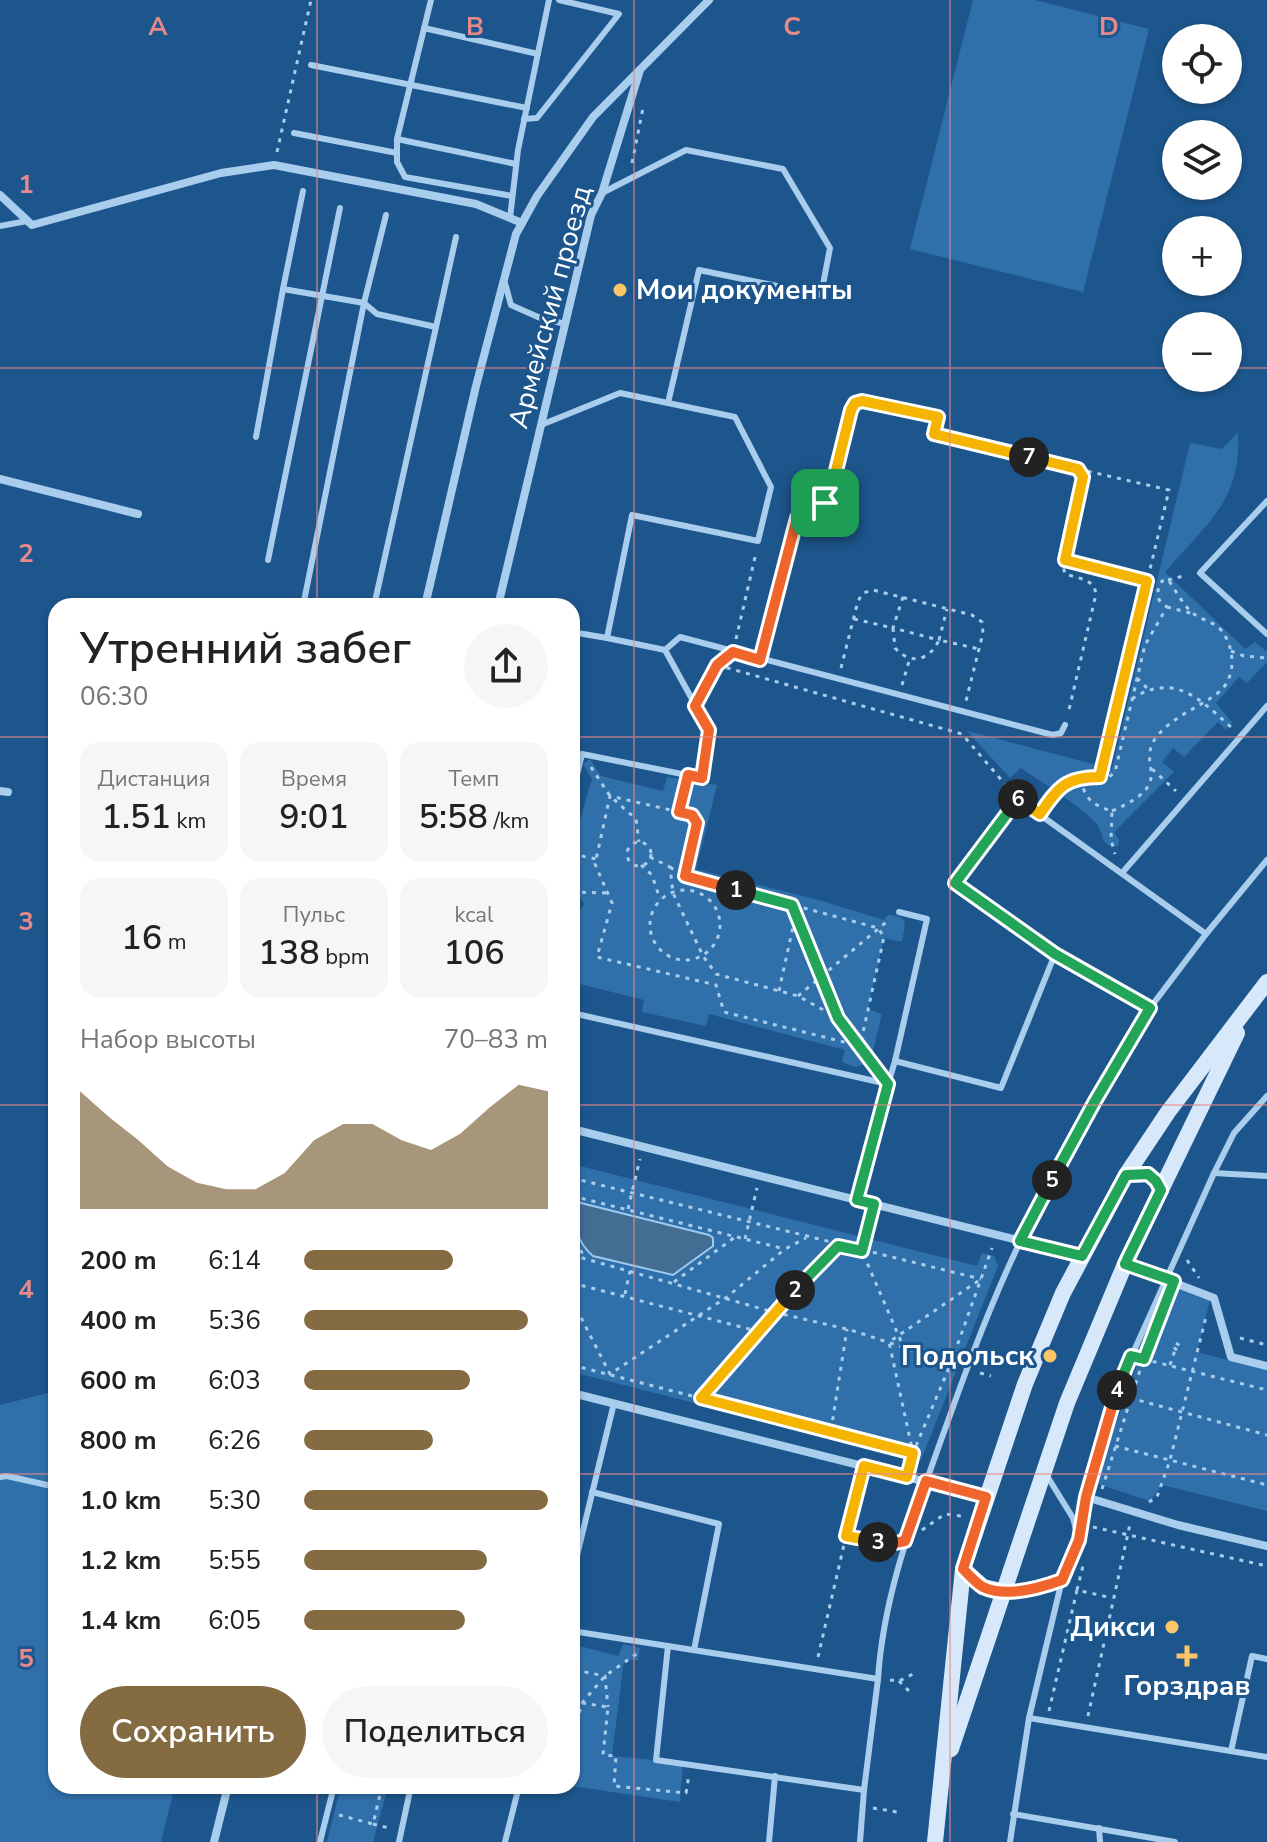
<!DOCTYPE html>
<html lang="ru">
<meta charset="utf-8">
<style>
:root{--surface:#fff;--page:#f6f6f6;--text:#222;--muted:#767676;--accent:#846b42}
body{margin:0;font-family:"Nunito Sans",sans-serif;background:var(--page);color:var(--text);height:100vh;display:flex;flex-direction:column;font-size:30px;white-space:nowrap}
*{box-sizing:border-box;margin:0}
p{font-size:26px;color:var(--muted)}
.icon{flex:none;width:44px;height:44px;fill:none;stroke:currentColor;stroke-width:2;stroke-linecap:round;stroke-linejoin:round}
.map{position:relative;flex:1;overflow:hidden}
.drawer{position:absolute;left:48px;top:598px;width:532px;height:1196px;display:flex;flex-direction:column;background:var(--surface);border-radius:24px;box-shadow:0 2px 6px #0004}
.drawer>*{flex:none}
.buttons{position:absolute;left:1162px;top:24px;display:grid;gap:16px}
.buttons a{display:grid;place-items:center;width:80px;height:80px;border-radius:50%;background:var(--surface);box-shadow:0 2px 6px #0004;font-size:40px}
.pin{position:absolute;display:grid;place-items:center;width:68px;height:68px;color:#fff;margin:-34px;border-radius:16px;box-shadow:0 4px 12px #0006}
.km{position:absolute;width:40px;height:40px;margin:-20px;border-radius:50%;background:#222;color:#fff;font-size:22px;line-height:40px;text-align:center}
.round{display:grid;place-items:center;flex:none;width:84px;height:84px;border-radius:42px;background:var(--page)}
.summary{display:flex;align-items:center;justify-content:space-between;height:136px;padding:0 32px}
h1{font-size:44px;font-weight:600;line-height:60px}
.figures{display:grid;grid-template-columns:repeat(3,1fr);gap:12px;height:136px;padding:8px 32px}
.figures div{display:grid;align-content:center;border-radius:20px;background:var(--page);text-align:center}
.figures b{font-size:34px;font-weight:600}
.figures small{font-size:22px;font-weight:400}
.figures p{font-size:22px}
.chart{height:224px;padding:16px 32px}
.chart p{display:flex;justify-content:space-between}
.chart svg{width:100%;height:144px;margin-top:8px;fill:var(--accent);opacity:.7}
.cta{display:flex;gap:16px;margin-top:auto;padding:16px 32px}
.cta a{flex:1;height:92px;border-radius:48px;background:var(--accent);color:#fff;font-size:32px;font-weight:600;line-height:92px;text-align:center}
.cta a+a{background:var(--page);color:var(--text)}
ul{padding:0 32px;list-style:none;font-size:26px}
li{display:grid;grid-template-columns:128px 96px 1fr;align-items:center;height:60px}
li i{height:20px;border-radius:10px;background:var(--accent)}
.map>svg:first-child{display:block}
.green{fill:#3070aa}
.water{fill:#446d93;stroke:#9cc9ee;stroke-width:2}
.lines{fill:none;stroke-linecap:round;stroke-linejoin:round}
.path{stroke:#a9cded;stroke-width:3;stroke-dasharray:4 6;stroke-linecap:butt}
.service{stroke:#a9cded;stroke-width:6}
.minor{stroke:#a9cded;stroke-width:8}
.secondary{stroke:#d6e8f9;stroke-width:16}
.split-1-casing{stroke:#fff;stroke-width:16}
.split-2-casing{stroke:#fff;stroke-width:16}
.split-3-casing{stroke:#fff;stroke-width:16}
.split-4-casing{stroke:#fff;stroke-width:16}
.split-5-casing{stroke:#fff;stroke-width:16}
.split-6-casing{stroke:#fff;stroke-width:16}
.split-7-casing{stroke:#fff;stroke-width:16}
.split-8-casing{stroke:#fff;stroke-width:16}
.split-1{stroke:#f0652b;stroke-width:10}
.split-2{stroke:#22a559;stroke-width:10}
.split-3{stroke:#f5b400;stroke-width:10}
.split-4{stroke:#f0652b;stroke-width:10}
.split-5{stroke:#22a559;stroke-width:10}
.split-6{stroke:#22a559;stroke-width:10}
.split-7{stroke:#f5b400;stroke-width:10}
.split-8{stroke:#f5b400;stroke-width:10}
.grid{fill:none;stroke:#e88989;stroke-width:2;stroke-opacity:0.55}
.poi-dot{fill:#fcc568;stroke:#1d568c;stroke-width:3}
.labels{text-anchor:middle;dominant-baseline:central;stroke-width:6;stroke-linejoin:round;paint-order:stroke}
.poi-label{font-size:28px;font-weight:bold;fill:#fff;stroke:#1d568c;text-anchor:end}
.street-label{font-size:28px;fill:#fff;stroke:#1d568c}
.grid-label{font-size:26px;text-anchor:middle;font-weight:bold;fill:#e88989;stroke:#1d568c;stroke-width:6;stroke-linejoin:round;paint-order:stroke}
</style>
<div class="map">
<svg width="1267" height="1842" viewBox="0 0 1267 1842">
<rect width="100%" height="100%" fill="#1d568c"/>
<g class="green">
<polygon points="973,0 1035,0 1149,29 1083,292 910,249"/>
<path d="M1238,432C1242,501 1206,524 1165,572L1245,649L1255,642L1267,652V662L1247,683L1239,677L1216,703L1232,722L1226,730L1218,722L1184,757L1173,748L1162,762L1174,772L1114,832L1119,840L1118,846C1099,848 1105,832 1095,822C1074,801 1045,785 1021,768L1010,778L967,731L1112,769L1190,443L1222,449Z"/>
<path d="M590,759L601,776L663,791L667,777L717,785L696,869L822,901L884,920L888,915C910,916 905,924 902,942L884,938L868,1009L882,1014L870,1063L855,1067L842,1062L845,1050L709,1014L706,1026L642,1012L644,1000L572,982V922L584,904L572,885V848L592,779L583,764Z"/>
<polygon points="572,1164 977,1266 982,1253 994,1256 998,1266 921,1460 572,1372"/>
<polygon points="1166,1284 1211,1296 1197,1352 1267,1370 1267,1511 1162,1485 1150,1501 1095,1483"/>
<polygon points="56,1391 56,1786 175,1786 161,1842 0,1842 0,1405"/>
<polygon points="572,1644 618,1656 623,1644 640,1648 638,1660 624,1660 612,1756 683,1763 680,1802 572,1786"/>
<polygon points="341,1786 388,1786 373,1842 327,1842"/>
</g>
<path class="water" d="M577,1202L709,1235L713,1238V1246L673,1275L593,1256C578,1244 572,1222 572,1204Z"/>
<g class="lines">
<g class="path">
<polyline points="277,152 311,0"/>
<polyline points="632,163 643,108"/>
<polyline points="927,415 938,417 934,434 1078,469 1083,477 1063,566 1065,574 1086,580 1094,586 1096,594 1068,714"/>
<polyline points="1078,469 1169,490 1100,777"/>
<polyline points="1066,560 1147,581"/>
<polyline points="1168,580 1187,575"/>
<polyline points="903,597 893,628 939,640 947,609"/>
<polyline points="1167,607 1194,614"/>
<path d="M854,619L893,628L895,648C911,666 930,660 939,640L979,649"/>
<polyline points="736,639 756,553"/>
<polyline points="1231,651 1244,656 1267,658"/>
<polyline points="717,665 962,734 1010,790"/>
<polyline points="841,668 858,601 863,593 873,590 972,615 982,622 983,633 966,701"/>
<polyline points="1137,678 1148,689"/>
<polyline points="902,685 910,658"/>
<polyline points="701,695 717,665 722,661"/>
<path d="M1132,699C1174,671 1201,700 1232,728"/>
<polyline points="591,767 610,796 636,819 639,842"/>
<polyline points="1152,769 1176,791"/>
<polyline points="1047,804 1063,785 1084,777"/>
<path d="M1112,811C1181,781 1132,766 1158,735C1175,715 1199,708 1219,692C1237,677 1235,647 1221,630C1214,622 1202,620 1194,614C1183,606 1176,590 1168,580L1162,581L1158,590L1159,600L1167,607L1145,645L1115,772L1108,778L1088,777L1082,784C1086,801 1096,806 1112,811L1111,840L1115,854"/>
<polyline points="679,812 692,815 697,823 685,876 878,928 884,937 862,1037 852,1044 724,1012 716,985 597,957 612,903 595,864 610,796 679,812 686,786"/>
<circle cx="639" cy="854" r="12"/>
<polyline points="572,854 596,859"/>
<polyline points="650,857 670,867 673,893 703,956 716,974 798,996 838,1018 876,1068"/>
<polyline points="641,865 652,875 660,899"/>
<polyline points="670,867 683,876"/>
<circle cx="685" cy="925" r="35"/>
<polyline points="572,892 608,893"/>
<polyline points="793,906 838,1018"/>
<polyline points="779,991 796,913"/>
<polyline points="798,996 890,919"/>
<polyline points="572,1178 981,1279"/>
<polyline points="572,1196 785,1249"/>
<polyline points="628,1209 640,1159"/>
<polyline points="871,1216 862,1251 903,1346"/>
<polyline points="572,1232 585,1259"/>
<polyline points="745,1239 757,1188"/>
<polyline points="572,1255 773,1312 851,1330 957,1365"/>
<polyline points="1187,1260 1199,1278"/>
<polyline points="674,1282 735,1237"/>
<polyline points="572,1283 757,1331"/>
<polyline points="625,1294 630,1271"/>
<polyline points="572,1300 610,1374 727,1297 785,1249 806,1238"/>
<polyline points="1240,1338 1267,1345"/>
<polygon points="1176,1343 1180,1346 1177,1350 1173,1347"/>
<polyline points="1143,1359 1267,1390"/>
<polyline points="572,1365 913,1453 951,1363 992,1248"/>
<polyline points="1170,1365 1175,1350"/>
<polyline points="980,1373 991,1376"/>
<polyline points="701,1398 773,1312 838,1246"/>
<polyline points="1130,1398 1267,1435"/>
<polyline points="831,1430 847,1329"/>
<polyline points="1115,1446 1267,1485"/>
<polyline points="910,1465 913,1453 889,1342 981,1279"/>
<polyline points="861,1478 846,1536 894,1543"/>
<polyline points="1102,1489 1141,1367"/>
<polyline points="1149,1502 1157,1497 1170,1460 1206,1317"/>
<polyline points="1093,1527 1267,1566"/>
<polyline points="922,1530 945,1514 961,1516"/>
<polyline points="1077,1590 1083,1566"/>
<polyline points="818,1657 846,1536"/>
<polyline points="572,1677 574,1678 575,1670 605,1676 608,1707"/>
<polyline points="890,1680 899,1681 915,1673"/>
<polyline points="899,1681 912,1694"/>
<polyline points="582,1703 608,1707 603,1755 616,1756 614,1786 686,1793 689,1775"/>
<polyline points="1049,1711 1077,1590 1112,1598"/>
<polyline points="1088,1716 1130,1524"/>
<polyline points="572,1742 582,1703 605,1676 639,1652"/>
<polyline points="873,1808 897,1812"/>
<polyline points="339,1815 373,1824 382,1786"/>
<polyline points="373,1824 389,1828"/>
</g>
<g class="service">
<polyline points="431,0 397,139 397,162 405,177 512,196"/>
<polyline points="424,28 538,54"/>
<polyline points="311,65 527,108"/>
<polyline points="524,119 537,118 619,14 559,0"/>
<polyline points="294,133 397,153"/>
<polyline points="397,139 516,164"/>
<polyline points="303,191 283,289 364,303 377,314 436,327"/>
<polyline points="602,193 686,150 783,169 830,248 821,295 699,270 668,403"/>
<polyline points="510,218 518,150 549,0"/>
<polyline points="0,226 27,221"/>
<polyline points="505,283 511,305 538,317 565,324"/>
<polyline points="541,425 620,393 735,417 771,487 758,541 632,515 607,638 572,632"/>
<polyline points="256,437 283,289"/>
<polyline points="1267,501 1200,573 1267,634"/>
<polyline points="268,560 340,208"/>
<polyline points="303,606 364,303 386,215"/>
<polyline points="374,606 456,237"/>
<polyline points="665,650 680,637 1053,735 1061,733 1065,725"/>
<path d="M760,660L797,518L803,508C816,506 822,506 830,495L855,403L862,401L918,413"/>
<polyline points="572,796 582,754 702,778 709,730 665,650 607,638"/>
<polyline points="1122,873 1267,706"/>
<polyline points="1055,954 1150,1008 1206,934"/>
<polyline points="572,1013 888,1084 857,1200"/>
<polyline points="895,1061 927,919 899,912"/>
<polyline points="888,1084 895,1061 1001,1088 1055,954 955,883 1018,799 1206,934 1267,860"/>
<polyline points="1214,1173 1267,1176"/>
<polyline points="1047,1476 1073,1518 1078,1537"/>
<polyline points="0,1477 7,1476 56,1487"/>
<polyline points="592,1492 719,1524 694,1650"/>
<polyline points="572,1576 614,1403"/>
<polyline points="1007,1592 1044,1587 1062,1580"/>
<path d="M572,1631L878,1679C883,1601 909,1530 935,1457C961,1384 987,1311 1020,1242C1057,1161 1105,1084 1150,1008"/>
<polyline points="668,1646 656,1760 864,1790 860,1842"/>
<polyline points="1029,1718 1267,1757"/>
<polyline points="1231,1751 1252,1656 1267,1659"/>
<polyline points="864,1790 878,1679"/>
<polyline points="1013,1814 1175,1842"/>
<polyline points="1099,1828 1100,1842"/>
<polyline points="320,1842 334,1786"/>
<polyline points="399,1842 411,1786"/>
<polyline points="505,1842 519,1786"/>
<polyline points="769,1842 775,1776"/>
<polyline points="1010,1842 1029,1718 1062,1580 1079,1540 1086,1497 1115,1393 1214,1173 1234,1133 1267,1096"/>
</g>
<g class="minor">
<polyline points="0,195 32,225 221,173 274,165 476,204 522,223"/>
<polyline points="0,479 138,514"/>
<polyline points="425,606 476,386 516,234 537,196 593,117 709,0"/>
<polyline points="498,606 591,215 602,193 640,70"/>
<polyline points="0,791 8,792"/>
<polyline points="572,1129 1082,1256"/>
<polyline points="1125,1264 1214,1298 1231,1357 1267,1366"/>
<polyline points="572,1393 986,1497"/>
<polyline points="1086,1497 1178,1525 1267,1546"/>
<polyline points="214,1842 228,1786"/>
</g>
<g class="secondary">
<polyline points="1126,1175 1148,1174 1156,1181 1161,1190"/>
<polyline points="963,1569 983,1587 1006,1592"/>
<polyline points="951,1749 1067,1403 1125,1264 1237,1033"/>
<polyline points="935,1842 963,1569 1025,1384 1063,1293 1126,1175 1168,1112 1267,982"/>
</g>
</g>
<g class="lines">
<g class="split-1-casing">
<polyline id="split-1" points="736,890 685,876 697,823 692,815 679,812 688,775 702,778 709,730 695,706 717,665 733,652 760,660 797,518 803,508 825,503"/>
</g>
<g class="split-2-casing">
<polyline id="split-2" points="736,890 792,905 838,1018 888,1084 857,1200 874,1204 862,1251 838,1246 795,1290"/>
</g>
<g class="split-3-casing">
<polyline id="split-3" points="795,1290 701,1398 913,1453 907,1477 864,1466 846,1536 878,1542"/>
</g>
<g class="split-4-casing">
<path id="split-4" d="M878,1542L890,1544L905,1541L926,1481L986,1497L963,1569C969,1575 976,1583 983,1587C1006,1598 1040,1588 1062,1580L1079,1540L1086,1497L1117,1390"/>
</g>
<g class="split-5-casing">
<polyline id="split-5" points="1052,1180 1020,1241 1082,1256 1126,1175 1148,1174 1156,1181 1161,1190 1125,1264 1174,1281 1144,1359 1131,1356 1117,1390"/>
</g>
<g class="split-6-casing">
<polyline id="split-6" points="1018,799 955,883 1055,954 1150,1008 1095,1101 1052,1180"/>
</g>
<g class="split-7-casing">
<path id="split-7" d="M1018,799L1040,814C1058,787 1066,777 1100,777L1147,581L1065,560L1083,477L1078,469L1029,457"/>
</g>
<g class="split-8-casing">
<polyline id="split-8" points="825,503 830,495 851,410 855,403 862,401 938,417 934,434 1029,457"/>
</g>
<use href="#split-1" class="split-1"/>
<use href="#split-2" class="split-2"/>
<use href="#split-3" class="split-3"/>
<use href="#split-4" class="split-4"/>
<use href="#split-5" class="split-5"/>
<use href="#split-6" class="split-6"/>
<use href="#split-7" class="split-7"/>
<use href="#split-8" class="split-8"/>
</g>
<path class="grid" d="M317,0V606M634,0V1842M950,0V1842M0,368H1176M1228,368H1267M0,737H56M572,737H1267M0,1105H56M572,1105H1267M0,1474H56M572,1474H1267M317,1786V1842"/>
<g class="poi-dot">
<circle cx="620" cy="290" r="8"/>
<circle cx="1050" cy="1356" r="8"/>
<circle cx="1172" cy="1627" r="8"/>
<path d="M1183 1644h8v8h8v8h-8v8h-8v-8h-8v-8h8z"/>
</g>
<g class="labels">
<g class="poi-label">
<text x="636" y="290" text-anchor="start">Мои документы</text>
<text x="1034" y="1356">Подольск</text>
<text x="1156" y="1627">Дикси</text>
<text x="1187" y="1686" text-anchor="middle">Горздрав</text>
</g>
<g class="street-label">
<text transform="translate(550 307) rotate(-75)">Армейский проезд</text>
</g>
</g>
<g class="grid-label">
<text x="158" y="35">A</text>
<text x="475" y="35">B</text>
<text x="792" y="35">C</text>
<text x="1109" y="35">D</text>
<text x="26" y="193">1</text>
<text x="26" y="562">2</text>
<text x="26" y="930">3</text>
<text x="26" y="1298">4</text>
<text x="26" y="1667">5</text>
</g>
</svg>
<div class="buttons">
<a><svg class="icon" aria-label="locate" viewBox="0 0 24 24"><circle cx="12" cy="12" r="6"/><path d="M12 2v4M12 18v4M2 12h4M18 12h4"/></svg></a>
<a><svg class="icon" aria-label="layers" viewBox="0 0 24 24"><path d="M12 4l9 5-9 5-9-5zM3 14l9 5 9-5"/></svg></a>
<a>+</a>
<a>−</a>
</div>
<div class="pin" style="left:825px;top:503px;background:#1e9e55"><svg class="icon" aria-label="arrive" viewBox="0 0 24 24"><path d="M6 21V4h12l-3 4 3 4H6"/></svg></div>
<b class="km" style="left:736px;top:890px">1</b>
<b class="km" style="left:795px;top:1290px">2</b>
<b class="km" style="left:878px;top:1542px">3</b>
<b class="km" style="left:1117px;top:1390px">4</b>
<b class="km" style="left:1052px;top:1180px">5</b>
<b class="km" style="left:1018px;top:799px">6</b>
<b class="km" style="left:1029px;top:457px">7</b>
<section class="drawer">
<div class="summary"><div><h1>Утренний забег</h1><p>06:30</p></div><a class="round"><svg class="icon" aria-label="share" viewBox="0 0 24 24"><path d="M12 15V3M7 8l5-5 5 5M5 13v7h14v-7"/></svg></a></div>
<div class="figures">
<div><p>Дистанция</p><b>1.51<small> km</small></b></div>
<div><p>Время</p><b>9:01</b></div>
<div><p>Темп</p><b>5:58<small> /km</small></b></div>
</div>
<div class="figures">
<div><b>16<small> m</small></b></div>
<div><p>Пульс</p><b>138<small> bpm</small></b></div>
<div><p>kcal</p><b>106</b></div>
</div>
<div class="chart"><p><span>Набор высоты</span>70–83 m</p>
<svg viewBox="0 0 160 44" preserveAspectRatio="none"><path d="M0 44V8L10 16L20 23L30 31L40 36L50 38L60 38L70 33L80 23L90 18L100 18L110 23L120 26L130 21L140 13L150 6L160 8V44z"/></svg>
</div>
<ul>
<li><b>200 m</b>6:14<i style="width:61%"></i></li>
<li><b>400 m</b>5:36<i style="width:92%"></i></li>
<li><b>600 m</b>6:03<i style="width:68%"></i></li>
<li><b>800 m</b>6:26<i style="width:53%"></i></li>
<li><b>1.0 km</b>5:30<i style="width:100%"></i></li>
<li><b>1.2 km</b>5:55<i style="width:75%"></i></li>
<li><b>1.4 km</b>6:05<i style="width:66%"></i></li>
</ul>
<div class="cta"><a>Сохранить</a><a>Поделиться</a></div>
</section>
</div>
